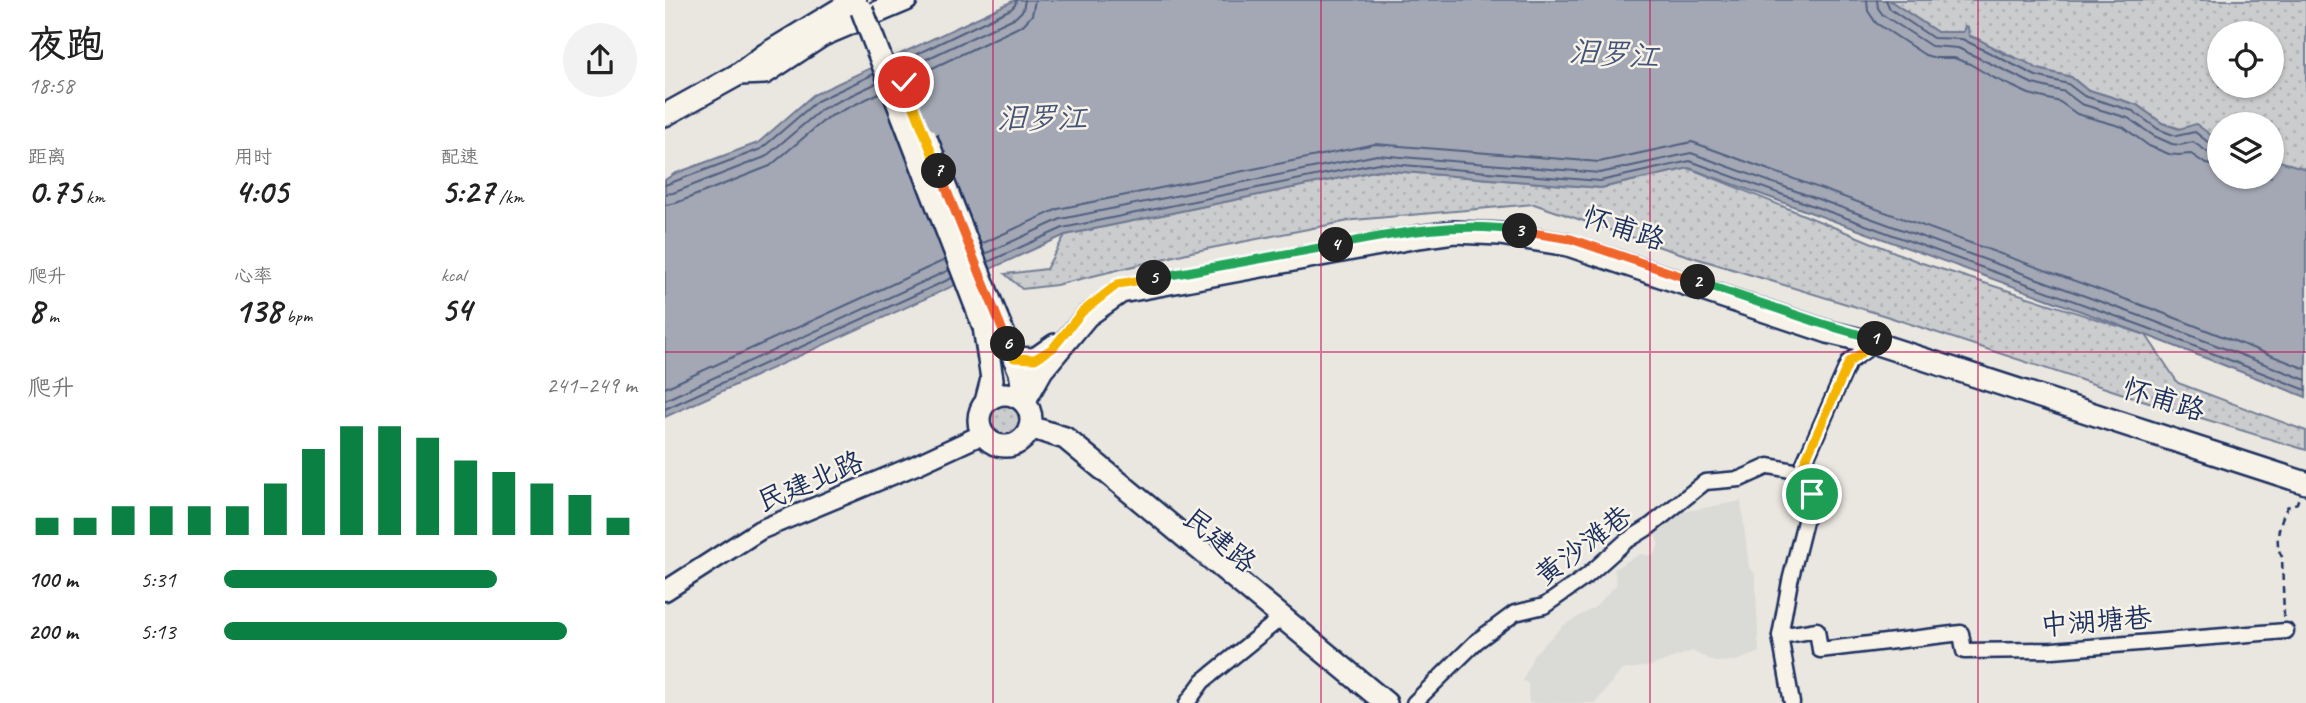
<!DOCTYPE html>
<html lang="zh">
<meta charset="utf-8">
<style>
:root{--surface:#fff;--page:#f2f2f2;--text:#222;--muted:#767676;--accent:#0b8043}
body{margin:0;font-family:Caveat,"LXGW WenKai TC",sans-serif;background:var(--page);color:var(--text);height:100vh;display:flex;flex-direction:column;font-size:26px;white-space:nowrap}
*{box-sizing:border-box;margin:0}
p{font-size:23px;color:var(--muted)}
.icon{flex:none;width:38px;height:38px;fill:none;stroke:currentColor;stroke-width:2;stroke-linecap:round;stroke-linejoin:round}
.map{position:relative;flex:1;overflow:hidden}
.panel{display:flex;flex-direction:column;background:var(--surface);width:665px}
.panel>*{flex:none}
.buttons{position:absolute;left:1542px;top:21px;display:grid;gap:14px}
.buttons a{display:grid;place-items:center;width:77px;height:77px;border-radius:50%;background:var(--surface);box-shadow:0 2px 5px #0004;font-size:35px}
.pin{position:absolute;display:grid;place-items:center;width:60px;height:60px;color:#fff;margin:-30px;border:4px solid #fff;border-radius:50%;box-shadow:0 2px 7px #0007}
.km{position:absolute;width:35px;height:35px;margin:-18px;border-radius:50%;background:#222;color:#fff;font-size:19px;line-height:35px;text-align:center}
.round{display:grid;place-items:center;flex:none;width:74px;height:74px;border-radius:37px;background:var(--page)}
.overview{display:flex;align-items:center;justify-content:space-between;height:119px;padding:0 28px}
h1{font-size:38px;font-weight:700;line-height:52px}
.figures{display:grid;grid-template-columns:repeat(3,1fr);gap:10px;height:119px;padding:7px 28px}
.figures div{display:grid;align-content:center}
.figures b{font-size:35px;font-weight:700}
.figures small{font-size:19px;font-weight:400}
.figures p{font-size:19px}
.chart{height:196px;padding:14px 28px}
.chart p{display:flex;justify-content:space-between}
.chart svg{width:100%;height:126px;margin-top:7px;stroke:var(--accent);stroke-width:6}
ul{padding:0 28px;list-style:none;font-size:23px}
li{display:grid;grid-template-columns:112px 84px 1fr;align-items:center;height:52px}
li i{height:18px;border-radius:9px;background:var(--accent)}
main{display:flex;flex:1;min-height:0}
.map>svg:first-child{display:block}
.built{fill:#dadad6}
.green{fill:url(#green-dots);stroke:#737e96;stroke-width:2;fill-rule:evenodd}
.water{fill:#a3a8b4;stroke:#6d7892;stroke-width:2}
.lines{fill:none;stroke-linecap:round;stroke-linejoin:round}
.shore{stroke:#515f80;stroke-width:2}
.minor-casing{stroke:#1b2f5e;stroke-width:19}
.tertiary-casing{stroke:#1b2f5e;stroke-width:23}
.secondary-casing{stroke:#1b2f5e;stroke-width:26}
.path{stroke:#1b2f5e;stroke-width:2.5;stroke-dasharray:7 5;stroke-linecap:butt}
.minor{stroke:#f7f3e8;stroke-width:14}
.tertiary{stroke:#f7f3e8;stroke-width:18}
.secondary{stroke:#f7f3e8;stroke-width:21}
.secondary-bridge-casing{stroke:#1b2f5e;stroke-width:26;stroke-linecap:butt}
.secondary-bridge{stroke:#f7f3e8;stroke-width:21}
.split-1-casing{stroke:#fff;stroke-width:14}
.split-2-casing{stroke:#fff;stroke-width:14}
.split-3-casing{stroke:#fff;stroke-width:14}
.split-4-casing{stroke:#fff;stroke-width:14}
.split-5-casing{stroke:#fff;stroke-width:14}
.split-6-casing{stroke:#fff;stroke-width:14}
.split-7-casing{stroke:#fff;stroke-width:14}
.split-8-casing{stroke:#fff;stroke-width:14}
.split-1{stroke:#f5b400;stroke-width:9}
.split-2{stroke:#22a559;stroke-width:9}
.split-3{stroke:#f0652b;stroke-width:9}
.split-4{stroke:#22a559;stroke-width:9}
.split-5{stroke:#22a559;stroke-width:9}
.split-6{stroke:#f5b400;stroke-width:9}
.split-7{stroke:#f0652b;stroke-width:9}
.split-8{stroke:#f5b400;stroke-width:9}
.grid{fill:none;stroke:#c2185b;stroke-width:2;stroke-opacity:0.55}
.labels{text-anchor:middle;dominant-baseline:central;stroke-width:5;stroke-linejoin:round;paint-order:stroke}
.street-label{font-size:28px;fill:#1b2f5e;stroke:#f7f3e8}
.water-label{font-size:30px;font-style:italic;fill:#445378;stroke:#f7f3e8}
</style>
<main>
<section class="panel">
<div class="overview"><div><h1>夜跑</h1><p>18:58</p></div><a class="round"><svg class="icon" aria-label="share" viewBox="0 0 24 24"><path d="M12 15V3M7 8l5-5 5 5M5 13v7h14v-7"/></svg></a></div>
<div class="figures">
<div><p>距离</p><b>0.75<small> km</small></b></div>
<div><p>用时</p><b>4:05</b></div>
<div><p>配速</p><b>5:27<small> /km</small></b></div>
</div>
<div class="figures">
<div><p>爬升</p><b>8<small> m</small></b></div>
<div><p>心率</p><b>138<small> bpm</small></b></div>
<div><p>kcal</p><b>54</b></div>
</div>
<div class="chart"><p><span>爬升</span>241–249 m</p>
<svg viewBox="0 0 160 44" preserveAspectRatio="none"><path d="M5 44V38M15 44V38M25 44V34M35 44V34M45 44V34M55 44V34M65 44V26M75 44V14M85 44V6M95 44V6M105 44V10M115 44V18M125 44V22M135 44V26M145 44V30M155 44V38"/></svg>
</div>
<ul>
<li><b>100 m</b>5:31<i style="width:66%"></i></li>
<li><b>200 m</b>5:13<i style="width:83%"></i></li>
</ul>
</section>
<div class="map">
<svg width="1641" height="703" viewBox="0 0 1641 703">
<defs>
<pattern id="green-dots" width="8" height="8" patternUnits="userSpaceOnUse" patternTransform="scale(1.75)"><rect width="8" height="8" fill="#cbcccd"/><path d="M2 2h.1M6 6h.1" fill="none" stroke="#aeb0b2" stroke-width="1.8" stroke-linecap="round"/></pattern>
</defs>
<rect width="100%" height="100%" fill="#eae7e0"/>
<filter id="ink" filterUnits="userSpaceOnUse"><feTurbulence type="fractalNoise" baseFrequency=".0143" numOctaves="2"/><feDisplacementMap in="SourceGraphic" scale="14" xChannelSelector="R" yChannelSelector="G"/><feConvolveMatrix kernelMatrix="1 2 1 2 8 2 1 2 1" color-interpolation-filters="sRGB"/></filter>
<g filter="url(#ink)">
<polygon class="built" points="1076,501 1084,567 1090,574 1094,652 1071,661 1050,662 1027,651 985,666 957,670 930,703 864,703 863,684 858,680 869,654 899,625 930,607 952,584 949,569 975,554 988,556 994,545 989,531 1012,513"/>
<g class="green">
<path d="M1224,0H1641V169L1607,159L1606,124H1554V141L1497,123L1472,105L1421,89L1406,77L1373,69L1298,32H1272ZM1554,33H1606V86H1554Z"/>
<polygon points="1024,168 1254,262 1481,335 1513,383 1641,431 1641,450 1474,399 1221,316 1001,249 869,204 689,220 526,252 391,285 357,289 340,274 381,269 400,235 714,170 936,188"/>
<circle cx="339" cy="419" r="17"/>
</g>
<polygon class="water" points="350,0 1224,0 1272,32 1298,32 1300,26 1303,27 1304,36 1315,40 1339,54 1359,61 1373,69 1406,77 1421,89 1472,105 1497,123 1514,129 1531,124 1554,141 1554,177 1606,177 1607,159 1641,169 1641,397 1481,335 1024,168 936,188 714,170 400,235 0,417 0,180 9,174 93,143 148,95"/>
<g class="lines">
<g class="shore">
<polyline points="1202,0 1203,11 1211,23 1260,55 1271,58 1289,58 1305,64 1327,77 1364,94 1395,102 1412,114 1458,127 1484,146 1504,154 1513,155 1526,154 1541,164 1554,166"/>
<polyline points="1212,0 1213,8 1218,15 1266,46 1293,48 1368,84 1400,92 1416,104 1463,118 1489,136 1507,144 1515,145 1528,142 1544,153 1554,156"/>
<polyline points="1221,0 1225,9 1268,38 1297,39 1371,76 1403,84 1419,96 1468,111 1493,129 1511,136 1530,132 1548,146 1554,147"/>
<polyline points="231,64 346,9 350,5 351,0"/>
<polyline points="234,72 351,17 358,10 360,0"/>
<polyline points="238,82 358,25 367,15 370,0"/>
<polyline points="0,185 96,149 152,101 209,74"/>
<polyline points="0,194 8,193 100,157 157,109 212,83"/>
<polyline points="0,205 11,203 105,166 162,118 216,92"/>
<polyline points="316,244 393,209 710,144 934,162 1027,142 1490,310 1641,369"/>
<polyline points="320,254 396,219 712,155 935,173 1026,153 1486,320 1641,380"/>
<polyline points="323,262 398,228 713,163 935,181 1025,161 1483,328 1641,390"/>
<polyline points="0,388 280,260"/>
<polyline points="0,400 284,270"/>
<polyline points="0,409 287,278"/>
</g>
<g class="minor-casing">
<g id="minor">
<polyline points="1115,636 1152,630 1155,650 1296,633 1299,651 1388,650 1621,631"/>
<polyline points="522,703 538,681 611,622"/>
<polyline points="749,703 812,641 850,613 879,606 922,576 960,542 984,527 1040,482 1075,479 1104,466 1135,472"/>
<polyline points="1127,703 1115,636 1125,581 1147,493 1135,472 1184,362 1213,341"/>
</g>
</g>
<g class="tertiary-casing">
<polyline id="tertiary" points="0,591 95,530 251,465 318,434"/>
</g>
<g class="secondary-casing">
<g id="secondary">
<polyline points="74,74 100,73 158,35 241,0"/>
<polyline points="0,115 74,74 101,54 190,0"/>
<polyline points="332,318 355,372 357,384 352,397"/>
<polyline points="319,327 327,379 321,402"/>
<polyline points="349,358 370,359 390,345"/>
<circle cx="340" cy="420" r="26"/>
<polyline points="359,402 377,370 422,316 456,292 753,237 789,232 835,234 903,245 1163,332 1209,343 1641,483"/>
<polyline points="365,427 400,438 721,703"/>
</g>
</g>
<path class="path" d="M1619,617L1617,557C1608,542 1615,522 1622,507L1632,503L1634,497"/>
<use href="#minor" class="minor"/>
<use href="#tertiary" class="tertiary"/>
<use href="#secondary" class="secondary"/>
<g class="secondary-bridge-casing">
<g id="secondary-bridge">
<polyline points="197,10 319,327"/>
<polyline points="261,138 332,318"/>
</g>
</g>
<use href="#secondary-bridge" class="secondary-bridge"/>
</g>
</g>
<g class="lines" filter="url(#ink)">
<g class="split-1-casing">
<polyline id="split-1" points="1147,494 1135,472 1184,362 1214,340 1210,339"/>
</g>
<g class="split-2-casing">
<polyline id="split-2" points="1033,282 1158,324 1210,339"/>
</g>
<g class="split-3-casing">
<polyline id="split-3" points="855,231 906,239 1033,282"/>
</g>
<g class="split-4-casing">
<path id="split-4" d="M671,245C733,233 793,221 855,231"/>
</g>
<g class="split-5-casing">
<polyline id="split-5" points="489,278 671,245"/>
</g>
<g class="split-6-casing">
<polyline id="split-6" points="343,344 349,358 370,359 388,348 417,312 453,284 489,278"/>
</g>
<g class="split-7-casing">
<polyline id="split-7" points="274,171 343,344"/>
</g>
<g class="split-8-casing">
<polyline id="split-8" points="239,82 274,171"/>
</g>
<use href="#split-1" class="split-1"/>
<use href="#split-2" class="split-2"/>
<use href="#split-3" class="split-3"/>
<use href="#split-4" class="split-4"/>
<use href="#split-5" class="split-5"/>
<use href="#split-6" class="split-6"/>
<use href="#split-7" class="split-7"/>
<use href="#split-8" class="split-8"/>
</g>
<path class="grid" d="M328,0V703M656,0V703M985,0V703M1313,0V703M0,352H1641"/>
<g class="labels">
<g class="street-label">
<text transform="translate(959 228) rotate(18)">怀甫路</text>
<text transform="translate(1499 399) rotate(17)">怀甫路</text>
<text transform="translate(145 481) rotate(-23)">民建北路</text>
<text transform="translate(555 540) rotate(39)">民建路</text>
<text transform="translate(918 545) rotate(-37)">黄沙滩巷</text>
<text transform="translate(1431 621) rotate(-4)">中湖塘巷</text>
</g>
<g class="water-label">
<text transform="translate(949 54) rotate(4)">汨罗江</text>
<text x="377" y="118">汨罗江</text>
</g>
</g>
</svg>
<div class="buttons">
<a><svg class="icon" aria-label="locate" viewBox="0 0 24 24"><circle cx="12" cy="12" r="6"/><path d="M12 2v4M12 18v4M2 12h4M18 12h4"/></svg></a>
<a><svg class="icon" aria-label="layers" viewBox="0 0 24 24"><path d="M12 4l9 5-9 5-9-5zM3 14l9 5 9-5"/></svg></a>
</div>
<div class="pin" style="left:1147px;top:494px;background:#1e9e55"><svg class="icon" aria-label="arrive" viewBox="0 0 24 24"><path d="M6 21V4h12l-3 4 3 4H6"/></svg></div>
<div class="pin" style="left:239px;top:82px;background:#d93025"><svg class="icon" aria-label="check" viewBox="0 0 24 24"><path d="M5 12l5 5 9-10"/></svg></div>
<b class="km" style="left:1210px;top:339px">1</b>
<b class="km" style="left:1033px;top:282px">2</b>
<b class="km" style="left:855px;top:231px">3</b>
<b class="km" style="left:671px;top:245px">4</b>
<b class="km" style="left:489px;top:278px">5</b>
<b class="km" style="left:343px;top:344px">6</b>
<b class="km" style="left:274px;top:171px">7</b>
</div>
</main>
